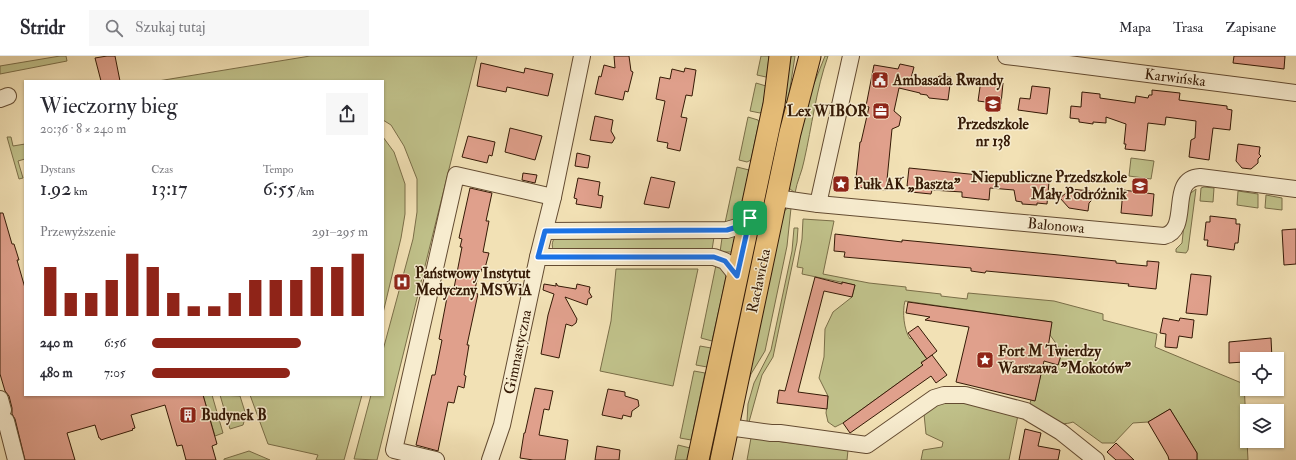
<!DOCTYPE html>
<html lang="pl">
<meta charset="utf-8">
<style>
:root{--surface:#fff;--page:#f7f7f7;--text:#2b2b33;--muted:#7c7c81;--line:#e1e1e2;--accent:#8f2418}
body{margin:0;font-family:"IM FELL Double Pica",serif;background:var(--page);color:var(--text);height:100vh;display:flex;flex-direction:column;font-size:15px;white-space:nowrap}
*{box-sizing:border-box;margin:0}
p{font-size:13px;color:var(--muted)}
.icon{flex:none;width:22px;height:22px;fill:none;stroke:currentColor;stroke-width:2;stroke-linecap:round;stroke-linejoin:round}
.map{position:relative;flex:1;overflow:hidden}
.panel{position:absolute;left:24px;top:24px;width:360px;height:316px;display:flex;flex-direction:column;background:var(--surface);border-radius:0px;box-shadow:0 1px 3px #0004}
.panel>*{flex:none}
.tools{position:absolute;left:1240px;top:296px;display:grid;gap:8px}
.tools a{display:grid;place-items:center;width:44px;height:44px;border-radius:0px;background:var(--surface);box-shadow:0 1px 3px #0004;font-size:20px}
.pin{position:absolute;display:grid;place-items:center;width:34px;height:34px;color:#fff;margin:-17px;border-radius:8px;box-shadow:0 2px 6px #0006}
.round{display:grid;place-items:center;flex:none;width:42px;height:42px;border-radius:0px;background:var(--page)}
.head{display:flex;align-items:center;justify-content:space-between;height:68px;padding:0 16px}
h1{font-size:22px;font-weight:600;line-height:30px}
.figures{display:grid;grid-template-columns:repeat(3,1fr);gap:6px;height:68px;padding:4px 16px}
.figures div{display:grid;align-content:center}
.figures b{font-size:20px;font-weight:600}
.figures small{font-size:11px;font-weight:400}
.figures p{font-size:11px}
.chart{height:112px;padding:8px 16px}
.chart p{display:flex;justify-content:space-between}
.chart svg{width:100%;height:72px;margin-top:4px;stroke:var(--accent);stroke-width:6}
ul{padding:0 16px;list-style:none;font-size:13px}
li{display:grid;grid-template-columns:64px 48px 1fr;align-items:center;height:30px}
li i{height:10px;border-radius:5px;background:var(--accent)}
header{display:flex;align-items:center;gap:24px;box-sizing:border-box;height:56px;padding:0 20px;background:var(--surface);border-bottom:1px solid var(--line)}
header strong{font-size:19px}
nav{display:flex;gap:22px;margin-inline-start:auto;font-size:14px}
.search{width:280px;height:36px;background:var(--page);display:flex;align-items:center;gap:10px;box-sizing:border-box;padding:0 14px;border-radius:0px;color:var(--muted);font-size:15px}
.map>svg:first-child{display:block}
.green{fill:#c0c18a;stroke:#7a6e48}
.building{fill:#e0a08c;stroke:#351a06}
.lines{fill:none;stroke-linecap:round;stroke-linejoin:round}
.minor-casing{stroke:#644c32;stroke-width:18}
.major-casing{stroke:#351a06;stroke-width:23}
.minor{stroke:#f7eccf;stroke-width:16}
.major{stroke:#e9c07a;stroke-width:21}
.route-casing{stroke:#fff;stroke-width:8}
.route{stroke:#1a73e8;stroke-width:5}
.labels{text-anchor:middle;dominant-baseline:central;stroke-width:3;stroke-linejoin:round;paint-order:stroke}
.street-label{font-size:15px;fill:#351a06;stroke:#f7eccf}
.poi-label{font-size:15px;font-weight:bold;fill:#351a06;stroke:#f7eccf;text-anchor:start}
</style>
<header>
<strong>Stridr</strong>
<div class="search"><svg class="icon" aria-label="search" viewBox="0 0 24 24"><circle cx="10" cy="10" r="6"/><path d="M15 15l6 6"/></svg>Szukaj tutaj</div>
<nav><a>Mapa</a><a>Trasa</a><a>Zapisane</a></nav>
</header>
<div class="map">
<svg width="1296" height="404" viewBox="0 0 1296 404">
<rect width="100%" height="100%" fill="#f2e1b5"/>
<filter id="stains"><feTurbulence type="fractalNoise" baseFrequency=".005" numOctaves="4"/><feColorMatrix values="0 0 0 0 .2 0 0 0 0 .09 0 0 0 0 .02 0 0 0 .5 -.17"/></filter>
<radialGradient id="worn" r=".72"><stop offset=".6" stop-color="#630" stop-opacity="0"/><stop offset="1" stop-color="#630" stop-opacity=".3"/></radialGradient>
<g class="green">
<polygon points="60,0 66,0 67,5 0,18 0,10"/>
<polygon points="310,0 477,0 377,404 354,403 371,339 383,339 383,294 413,183 417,156 417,123 404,90 391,69 383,64 383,25 158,25"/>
<polygon points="761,0 769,0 767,20 766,21 757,19"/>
<polygon points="791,0 795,0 788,45 713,404 709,404 780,68"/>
<path d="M825,0H828C816,34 812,70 804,105C802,116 797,125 795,137L789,132L788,123L811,35Z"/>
<polygon points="756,27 766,30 762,55 760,57 750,55"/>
<polygon points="748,61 758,64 759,66 751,104 747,106 739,104"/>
<polygon points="7,81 11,81 13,90 25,88 25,103 18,105 23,122 19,123"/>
<polygon points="383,81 394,96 405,128 405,158 401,182 383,257"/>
<polygon points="1131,102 1154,105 1151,123 1129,120"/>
<polygon points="737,111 749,114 740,159 738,163 725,167"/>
<polygon points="1204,131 1214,132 1213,146 1200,145 1201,132"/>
<polygon points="1196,133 1188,194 1186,197 1176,196 1176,193 1182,187 1187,140"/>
<polygon points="1238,135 1258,138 1258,152 1237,149"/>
<polygon points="1266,139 1282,142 1282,154 1265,152"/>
<polygon points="788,152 791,152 787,190 765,295 751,318 747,329 784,155"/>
<path d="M803,163L834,165L823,218L869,227L906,231V234L941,238V240L967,243L968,237L1054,245L1103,258V264L1157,278L1155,291L1244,328L1248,404H1197V397L1170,353L1148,366L1133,367L1114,387H1102L1073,366C1057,372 1045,359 1031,350L1030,347L1031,344H1035L1043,309H1058L1062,296L1050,279L1051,266L905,245C902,256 904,274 910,283L912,282L927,303L921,306L923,309L843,367L835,371L828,366L826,357L828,340L819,322L824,301L825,273L833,256L852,241L855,229L802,218L803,212L797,211L802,183Z"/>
<polygon points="794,172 798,172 797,186 773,301 762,319 749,366 747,365 748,348 754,327 771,294 792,195"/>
<path d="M559,178L714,181L712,194H553C551,186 553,183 559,178Z"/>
<polygon points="735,179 732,196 720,196 722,182"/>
<polygon points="719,206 727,217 712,285 701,282 716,209"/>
<polygon points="616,213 698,213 673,330 600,315 611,265"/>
<polygon points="700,290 711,292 707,311 696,309"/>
<polygon points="694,315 705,317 691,384 680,382"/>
<polygon points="203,339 212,339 223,377 215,380"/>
<polygon points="220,339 240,340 246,359 243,369 230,373"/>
<polygon points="250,339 362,339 344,404 316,404 318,399 268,388"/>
<polygon points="941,346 972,346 1018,359 1009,404 921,404 923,394 942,391 943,386 926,378 924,358"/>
<polygon points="751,382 848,394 847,404 747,404"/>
<polygon points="678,389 690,392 687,404 675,404"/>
<polygon points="249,395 270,404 224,404 224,403"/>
</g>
<g class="building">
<polygon points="107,0 115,0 120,25 101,25 95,2"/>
<polygon points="614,0 629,0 631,15 633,16 628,36 625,35 623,44 595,38 599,20 601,21 604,9 615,12"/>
<polygon points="1234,0 1285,0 1284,13 1233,7"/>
<polygon points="481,7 524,17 525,12 553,18 548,40 507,31 506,36 477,30"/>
<polygon points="900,8 914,11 911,22 929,25 936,23 939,20 951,21 948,44 929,42 927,39 920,38 920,37 899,32 894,55 901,61 899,70 892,73 886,134 855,131 860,86 861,86 869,51 866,50 874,9 898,13"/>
<polygon points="685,12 696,14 692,40 686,39 681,61 687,62 680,95 667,92 668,87 657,85 665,45 656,43 660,21 670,23 672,13 684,16"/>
<polygon points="981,24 1003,27 1001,48 978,45"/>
<polygon points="1032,30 1050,32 1047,58 1018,54 1020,42 1030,43"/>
<polygon points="1152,34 1180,37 1179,44 1227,50 1227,53 1232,54 1230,74 1213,72 1209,104 1189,101 1191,84 1195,82 1196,65 1166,61 1165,69 1148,67 1145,95 1125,93 1126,88 1124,88 1126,68 1106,61 1106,67 1093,66 1093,68 1079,66 1079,63 1070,62 1071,50 1081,51 1082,36 1100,38 1100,42 1135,47 1136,40 1148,42 1149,39 1152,39"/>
<polygon points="595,60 613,64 611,75 615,82 612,87 590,84"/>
<polygon points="510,72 542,80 535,104 505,96"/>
<polygon points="468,80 495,86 492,100 489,99 487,107 462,101"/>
<polygon points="1238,88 1260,91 1259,98 1261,100 1258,103 1258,107 1251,113 1242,112 1236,105"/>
<polygon points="577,97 590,100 588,112 575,110"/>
<polygon points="909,112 1049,126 1047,148 1037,147 1037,149 1022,148 1022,146 1016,145 1014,134 990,132 989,144 962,141 962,136 932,134 931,138 911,136 911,131 907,130"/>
<polygon points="523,117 537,119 535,127 522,124"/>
<polygon points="651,121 675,126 669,152 644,148"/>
<polygon points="578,122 600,126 598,139 603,140 601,152 576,148 577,143 574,142"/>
<polygon points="470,132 492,137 486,165 489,165 483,196 489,197 485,212 482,211 481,216 479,216 474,237 478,238 467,289 469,289 464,319 466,320 464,332 458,330 454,347 448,346 438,395 416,389 432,319 435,319 442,284 439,283 449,231 454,232 462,191 460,191 462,183 459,182"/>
<polygon points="1071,133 1090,135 1089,142 1092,144 1089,147 1088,155 1069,152 1060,142"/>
<polygon points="1123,134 1154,138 1152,160 1121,157"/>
<polygon points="0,157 3,157 12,188 14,188 19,204 17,204 25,232 25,339 203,339 217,388 212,390 216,404 186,404 182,389 177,390 165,349 131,359 135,372 132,373 133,374 107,382 101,384 100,382 99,382 95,369 67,377 75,404 25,404 15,363 12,358 12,352 9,340 5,335 0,318"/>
<polygon points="1210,160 1236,163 1236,168 1240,168 1238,187 1235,187 1234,194 1207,190 1208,184 1204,184 1206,166 1210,166"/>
<polygon points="1296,173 1296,208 1284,209 1282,174"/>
<polygon points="835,178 902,186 902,184 1059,199 1116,205 1116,207 1147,210 1147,205 1159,206 1156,233 1128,230 1129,228 986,215 985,217 971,215 971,212 844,201 845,196 834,195"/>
<polygon points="1191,218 1211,220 1207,259 1186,257"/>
<polygon points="815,221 842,228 842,226 855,229 852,241 824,235 798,336 828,340 827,353 777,347 779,334 785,335"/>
<polygon points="556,227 558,230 576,233 577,228 590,231 589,236 592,241 588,243 587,249 565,241 577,263 576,267 572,270 566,268 559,302 541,298 548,259 554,238 543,234 544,228 556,230"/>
<polygon points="908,246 1052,266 1048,292 1062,296 1058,309 1044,305 1035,345 956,326 969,271 925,264 930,261 906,257"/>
<polygon points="1163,262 1179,265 1180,262 1194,264 1192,282 1179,280 1177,292 1165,291 1166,278 1160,277"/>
<polygon points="918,270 937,295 927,303 908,277"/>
<polygon points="1271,282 1272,303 1247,303 1244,304 1244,306 1229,307 1229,286"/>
<polygon points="932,299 947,319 936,327 931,320 850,377 843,367 923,309 921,307"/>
<polygon points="535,332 553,335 549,354 544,353 539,379 568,384 565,404 533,404 520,402 524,377 525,377"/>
<polygon points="608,333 625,336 625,340 638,344 639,350 632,355 631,361 623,359 622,363 602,359"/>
<polygon points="1170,353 1197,397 1197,404 1169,404 1168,400 1148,366"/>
<polygon points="1025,373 1041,377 1038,390 1060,394 1058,404 1019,404"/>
<polygon points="1116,387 1134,404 1116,404 1107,396"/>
<polygon points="597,390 620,394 619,404 595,404"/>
</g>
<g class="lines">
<g class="minor-casing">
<g id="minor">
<polyline points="1006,0 1296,37"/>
<polyline points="0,43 8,40"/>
<path d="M776,142L818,148L1164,180C1192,173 1167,123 1200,121L1296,133"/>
<polyline points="818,148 851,0"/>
<polyline points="545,175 727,174 737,171 750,162"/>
<polyline points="538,201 714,201 725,205 737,220"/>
<polyline points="0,343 3,354"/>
<polyline points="6,365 16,404"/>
<polyline points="728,371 771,377 780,377 867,389 934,342 944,339 965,339 1026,355 1061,376 1096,404"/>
<polyline points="436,404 394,394 456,119 553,141"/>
<polyline points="490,404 502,369 538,201 553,141 582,0"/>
</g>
</g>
<g class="major-casing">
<g id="major">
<polyline points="698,404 774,48 780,0"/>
<polyline points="721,404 790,77 810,0"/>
</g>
</g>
<use href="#minor" class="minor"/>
<use href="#major" class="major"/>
</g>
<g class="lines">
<g class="route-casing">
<polygon id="route" points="750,162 737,220 725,205 714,201 538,201 545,175 727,174 737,171"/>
</g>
<use href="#route" class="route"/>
</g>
<defs>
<g id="civic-square" transform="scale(0.9)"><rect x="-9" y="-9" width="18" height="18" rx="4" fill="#8f2418" stroke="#f7eccf"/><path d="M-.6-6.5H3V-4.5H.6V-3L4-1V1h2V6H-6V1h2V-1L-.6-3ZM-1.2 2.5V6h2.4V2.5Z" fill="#fff"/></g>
<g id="school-square" transform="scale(0.9)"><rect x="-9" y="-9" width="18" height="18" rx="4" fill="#8f2418" stroke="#f7eccf"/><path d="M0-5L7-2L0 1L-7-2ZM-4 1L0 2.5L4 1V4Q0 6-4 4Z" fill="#fff"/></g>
<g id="office-square" transform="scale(0.9)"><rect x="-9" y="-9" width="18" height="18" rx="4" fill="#8f2418" stroke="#f7eccf"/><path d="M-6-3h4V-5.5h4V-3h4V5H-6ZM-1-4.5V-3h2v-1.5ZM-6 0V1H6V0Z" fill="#fff"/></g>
<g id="sight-square" transform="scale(0.9)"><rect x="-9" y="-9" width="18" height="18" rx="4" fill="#8f2418" stroke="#f7eccf"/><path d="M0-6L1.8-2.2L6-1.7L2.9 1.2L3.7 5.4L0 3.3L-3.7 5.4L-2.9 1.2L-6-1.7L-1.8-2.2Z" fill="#fff"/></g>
<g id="hospital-square" transform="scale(0.9)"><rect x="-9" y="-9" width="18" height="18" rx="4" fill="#8f2418" stroke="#f7eccf"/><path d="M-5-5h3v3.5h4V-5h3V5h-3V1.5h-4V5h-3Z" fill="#fff"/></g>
<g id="building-square" transform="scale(0.9)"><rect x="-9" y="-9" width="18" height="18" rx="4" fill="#8f2418" stroke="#f7eccf"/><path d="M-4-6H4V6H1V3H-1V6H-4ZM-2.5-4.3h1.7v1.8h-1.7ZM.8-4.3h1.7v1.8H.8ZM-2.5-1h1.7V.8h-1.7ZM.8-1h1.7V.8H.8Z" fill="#fff"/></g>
</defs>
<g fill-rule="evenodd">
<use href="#civic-square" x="880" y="24"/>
<use href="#school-square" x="993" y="48"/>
<use href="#office-square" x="881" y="55"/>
<use href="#sight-square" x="841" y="128"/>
<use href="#school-square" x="1140" y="130"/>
<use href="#hospital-square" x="402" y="226"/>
<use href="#sight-square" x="985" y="304"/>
<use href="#building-square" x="188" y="359"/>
</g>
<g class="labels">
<g class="street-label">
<text transform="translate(1175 22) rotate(7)">Karwińska</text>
<text transform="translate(1056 170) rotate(5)">Balonowa</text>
<text transform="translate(759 225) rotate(-78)">Racławicka</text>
<text transform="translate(518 296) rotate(-78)">Gimnastyczna</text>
</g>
<g class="poi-label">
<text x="893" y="24">Ambasada Rwandy</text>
<text x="868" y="55" text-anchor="end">Lex WIBOR</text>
<text x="993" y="68" text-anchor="middle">Przedszkole<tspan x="993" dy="17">nr 138</tspan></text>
<text x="1127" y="121" text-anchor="end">Niepubliczne Przedszkole<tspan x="1127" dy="17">Mały Podróżnik</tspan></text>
<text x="854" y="128">Pułk AK „Baszta”</text>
<text x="415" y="217">Państwowy Instytut<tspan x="415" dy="17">Medyczny MSWiA</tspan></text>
<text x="998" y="295">Fort M Twierdzy<tspan x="998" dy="17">Warszawa "Mokotów"</tspan></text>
<text x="201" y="359">Budynek B</text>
</g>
</g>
<rect width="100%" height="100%" filter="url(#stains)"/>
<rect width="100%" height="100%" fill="url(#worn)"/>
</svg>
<div class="tools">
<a><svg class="icon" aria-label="locate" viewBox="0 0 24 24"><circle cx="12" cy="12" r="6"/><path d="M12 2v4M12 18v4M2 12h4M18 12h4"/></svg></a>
<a><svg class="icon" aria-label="layers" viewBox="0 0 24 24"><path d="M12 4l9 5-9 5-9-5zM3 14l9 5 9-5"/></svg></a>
</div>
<div class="pin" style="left:750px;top:162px;background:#1e9e55"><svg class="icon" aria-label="arrive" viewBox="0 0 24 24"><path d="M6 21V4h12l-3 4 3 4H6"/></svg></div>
<section class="panel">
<div class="head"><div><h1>Wieczorny bieg</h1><p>20:36 · 8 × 240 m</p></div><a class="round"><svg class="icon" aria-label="share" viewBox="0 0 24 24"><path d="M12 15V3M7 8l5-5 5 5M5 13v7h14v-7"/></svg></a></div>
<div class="figures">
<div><p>Dystans</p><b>1.92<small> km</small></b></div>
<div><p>Czas</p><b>13:17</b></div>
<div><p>Tempo</p><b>6:55<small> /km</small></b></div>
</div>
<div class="chart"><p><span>Przewyższenie</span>291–295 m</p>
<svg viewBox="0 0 160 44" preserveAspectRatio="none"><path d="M5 44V14M15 44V30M25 44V30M35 44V22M45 44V6M55 44V14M65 44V30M75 44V38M85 44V38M95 44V30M105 44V22M115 44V22M125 44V22M135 44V14M145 44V14M155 44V6"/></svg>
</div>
<ul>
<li><b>240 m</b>6:56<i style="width:69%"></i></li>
<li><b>480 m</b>7:05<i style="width:64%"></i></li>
</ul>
</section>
</div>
